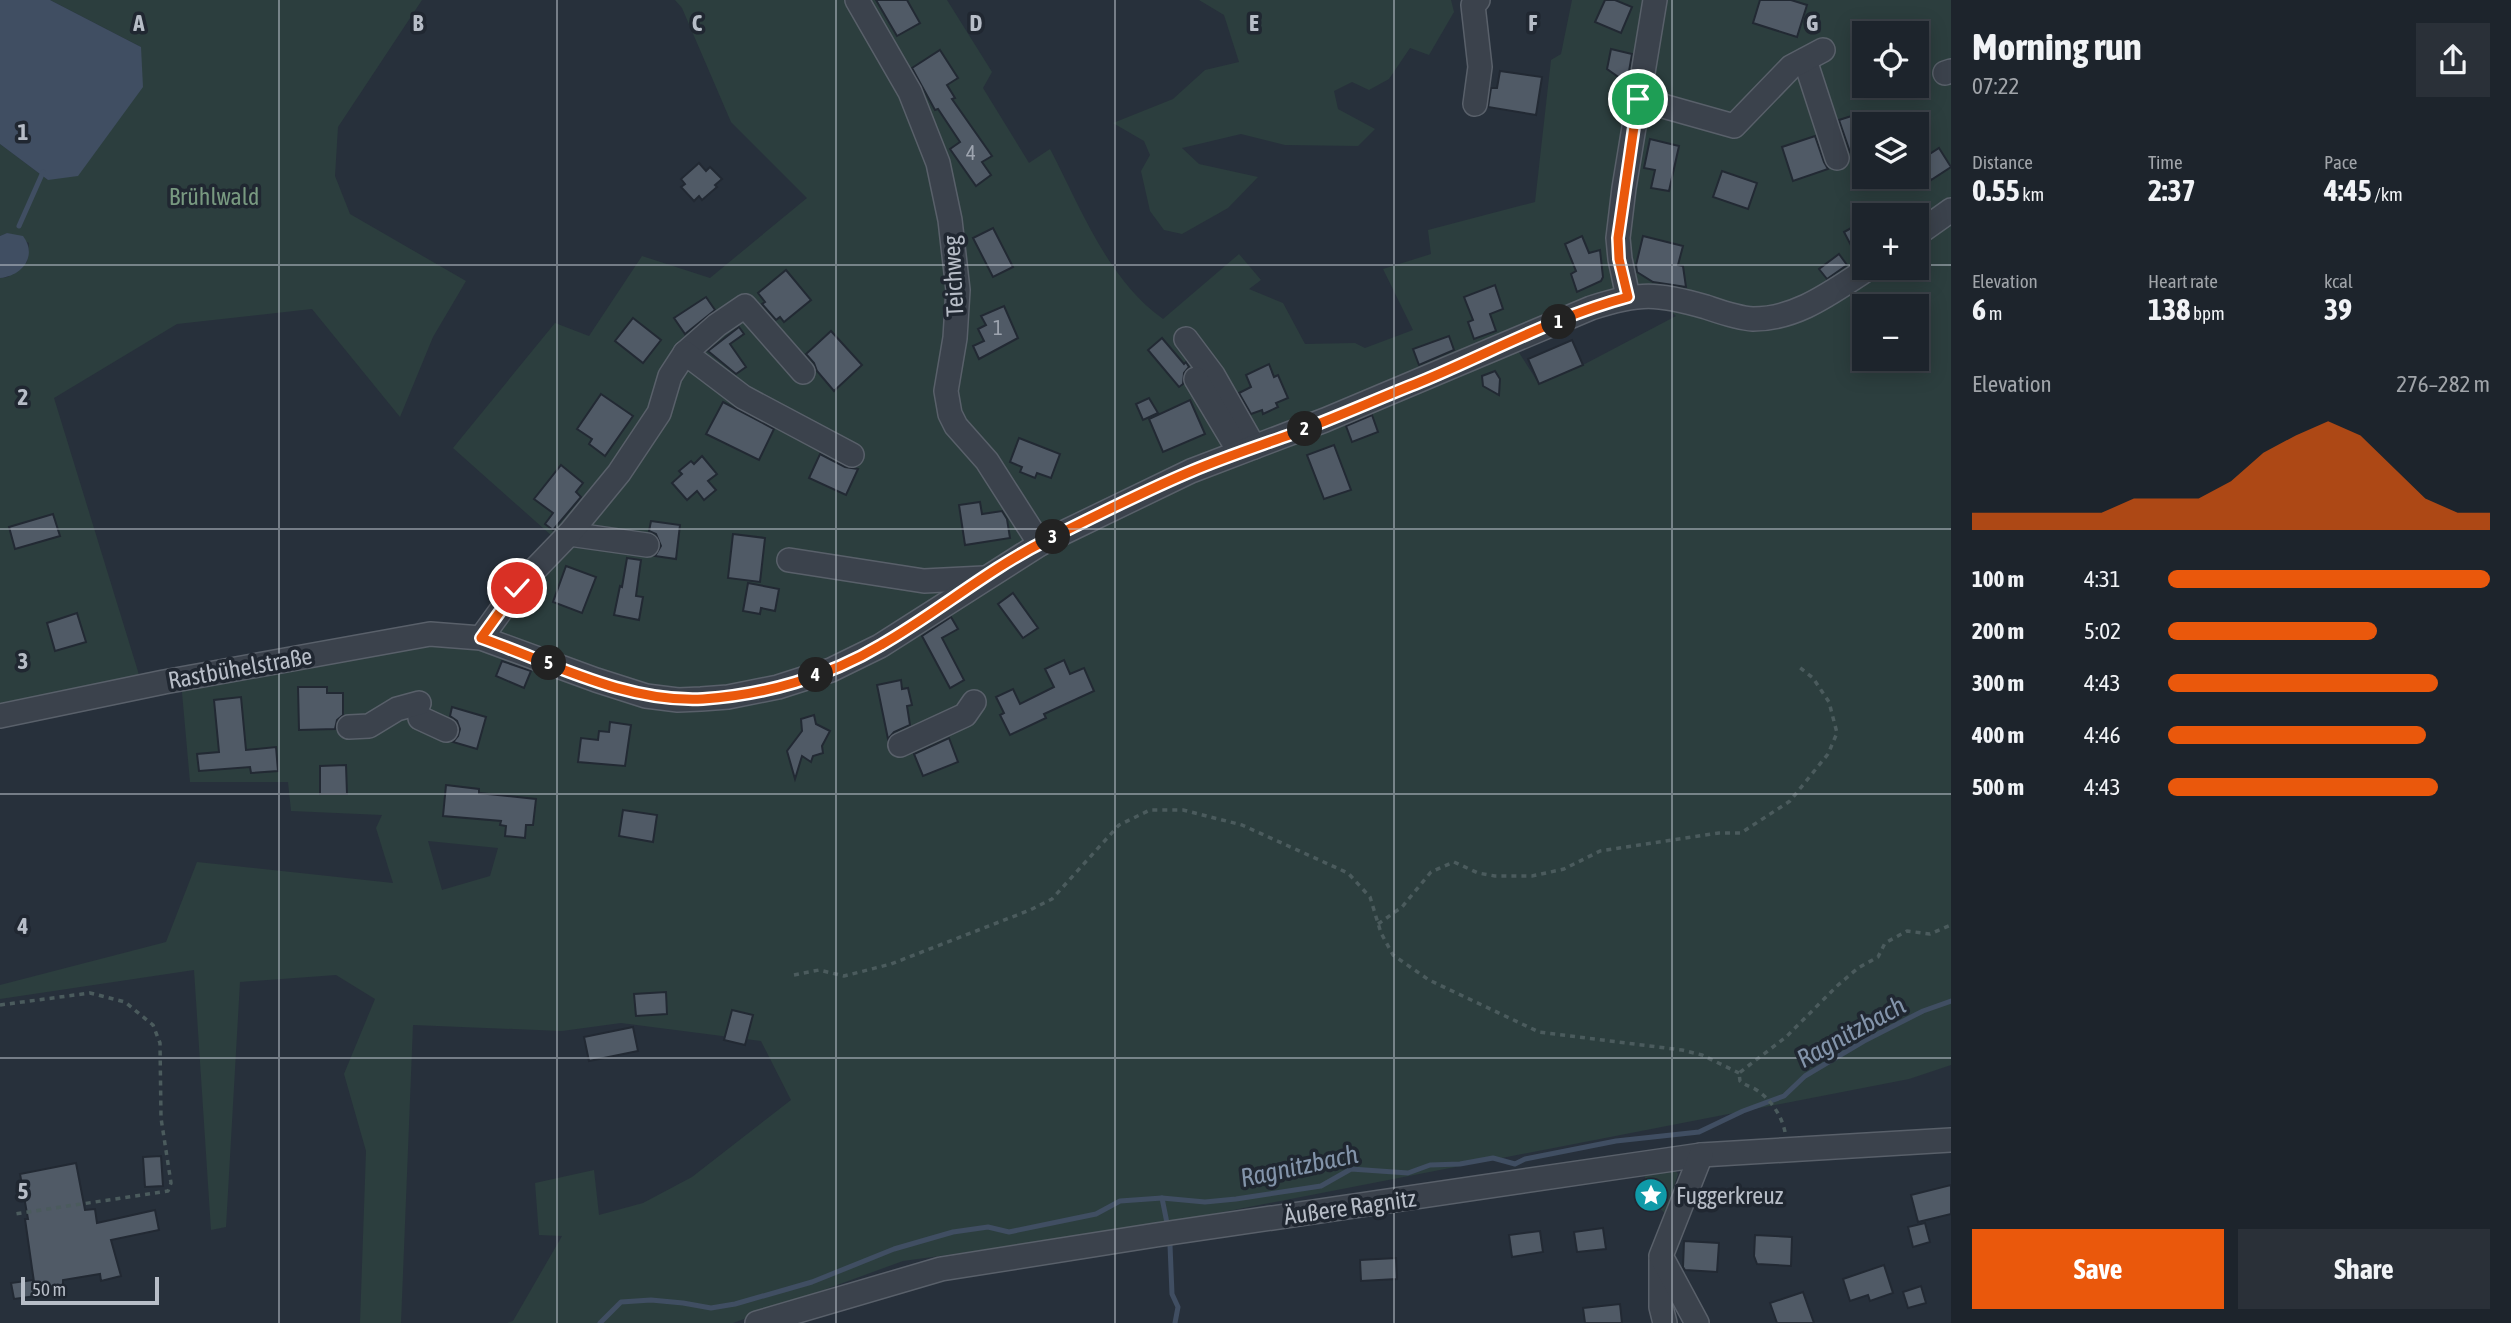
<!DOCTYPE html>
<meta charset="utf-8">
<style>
:root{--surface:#1d242c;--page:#2a3038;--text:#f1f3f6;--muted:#a0a4a9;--line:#3b4148;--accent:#ea580c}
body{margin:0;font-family:"Asap Condensed",sans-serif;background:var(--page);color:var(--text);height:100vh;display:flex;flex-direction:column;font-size:26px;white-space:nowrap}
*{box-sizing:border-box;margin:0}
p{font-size:23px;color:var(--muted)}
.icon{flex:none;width:38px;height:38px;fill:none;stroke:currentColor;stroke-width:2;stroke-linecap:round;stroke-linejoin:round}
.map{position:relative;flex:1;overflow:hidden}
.details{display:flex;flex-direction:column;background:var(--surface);width:560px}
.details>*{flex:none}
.buttons{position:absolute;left:1852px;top:21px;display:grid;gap:14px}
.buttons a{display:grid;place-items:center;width:77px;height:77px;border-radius:0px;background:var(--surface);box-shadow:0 4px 18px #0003,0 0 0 2px var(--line);font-size:35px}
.scale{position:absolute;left:21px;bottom:18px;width:138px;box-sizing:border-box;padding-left:7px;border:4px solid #b7bdc7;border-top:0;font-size:19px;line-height:24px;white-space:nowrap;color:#b7bdc7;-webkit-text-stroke:5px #202731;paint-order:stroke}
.pin{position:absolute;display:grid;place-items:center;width:60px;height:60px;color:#fff;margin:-30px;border:4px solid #fff;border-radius:50%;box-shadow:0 2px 7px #0007}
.km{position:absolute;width:35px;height:35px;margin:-18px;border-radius:50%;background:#222;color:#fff;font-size:19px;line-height:35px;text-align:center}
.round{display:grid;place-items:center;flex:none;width:74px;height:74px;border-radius:0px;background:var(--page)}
.summary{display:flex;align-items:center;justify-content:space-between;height:119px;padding:0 21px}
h1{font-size:38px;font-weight:700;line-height:52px}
.metrics{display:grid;grid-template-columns:repeat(3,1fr);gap:10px;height:119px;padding:7px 21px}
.metrics div{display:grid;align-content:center}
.metrics b{font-size:30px;font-weight:700}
.metrics small{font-size:19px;font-weight:400}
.metrics p{font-size:19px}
.chart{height:196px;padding:14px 21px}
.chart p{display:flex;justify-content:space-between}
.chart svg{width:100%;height:126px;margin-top:7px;fill:var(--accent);opacity:.7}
.primary-button{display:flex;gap:14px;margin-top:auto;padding:14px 21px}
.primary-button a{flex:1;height:80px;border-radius:0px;background:var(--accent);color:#fff;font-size:28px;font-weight:700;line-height:80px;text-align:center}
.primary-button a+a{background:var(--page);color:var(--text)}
ul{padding:0 21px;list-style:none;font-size:23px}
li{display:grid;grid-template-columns:112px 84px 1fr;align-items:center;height:52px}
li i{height:18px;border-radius:9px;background:var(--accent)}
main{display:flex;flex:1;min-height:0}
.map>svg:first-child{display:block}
.green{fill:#2c3e3e;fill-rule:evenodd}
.water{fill:#404e62}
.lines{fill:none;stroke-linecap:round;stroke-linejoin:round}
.stream{stroke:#404e62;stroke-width:5}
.building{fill:#505a66;stroke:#222933;stroke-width:2}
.minor-casing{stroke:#59606a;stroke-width:26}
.path{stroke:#4b5b5d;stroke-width:3.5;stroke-dasharray:5 5;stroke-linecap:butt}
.minor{stroke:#3b424c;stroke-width:23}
.route-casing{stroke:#fff;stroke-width:14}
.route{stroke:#ea580c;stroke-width:9}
.grid{fill:none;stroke:#b7bdc7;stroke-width:2;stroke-opacity:0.55}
.labels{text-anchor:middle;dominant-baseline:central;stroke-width:7;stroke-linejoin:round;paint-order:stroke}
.number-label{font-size:21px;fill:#9da4af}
.park-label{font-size:24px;fill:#789980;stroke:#202731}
.street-label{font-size:24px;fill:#b7bdc7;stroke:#202731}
.poi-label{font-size:24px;fill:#b7bdc7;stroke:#202731;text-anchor:start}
.water-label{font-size:26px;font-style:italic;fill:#8394aa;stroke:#202731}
.grid-label{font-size:23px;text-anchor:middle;font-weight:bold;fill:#b7bdc7;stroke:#202731;stroke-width:7;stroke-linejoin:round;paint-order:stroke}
</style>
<main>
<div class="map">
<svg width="1951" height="1323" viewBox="0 0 1951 1323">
<rect width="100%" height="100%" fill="#27303b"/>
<g class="green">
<polygon points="50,0 422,0 338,127 335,176 350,214 466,281 433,337 400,417 312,309 177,324 54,398 140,678 0,707 0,278 8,277 27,262 29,243 7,233 0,236 0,144 48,180 141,47"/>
<path d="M675,0H947L992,72L983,88L1029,163L1050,149C1081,208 1107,279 1163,319L1239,254L1261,280L1249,289L1283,303L1305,344L1355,343L1365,348L1413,330L1383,269L1431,254L1428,230L1535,202L1551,60L1561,54L1572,0H1951V1065L1909,1079L1136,1229L903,1261L733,1323H507L513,1321L562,1236L539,1235L535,1183L594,1170L599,1215L643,1203L692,1177L791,1100L761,1041L621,1023L562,1031L413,1025L401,1323H360L366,1151L344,1074L375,999L336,975L240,982L226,1227L211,1230L194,970L0,999V985L166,942L197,862L393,883L376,828L382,815L291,811L288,782H190L180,670L419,624L477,627L552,536L453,448L555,323L589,336L642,256L710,278L807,198L731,122L682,8ZM1864,33H1916V86H1864ZM1864,124H1916V177H1864ZM1864,215H1916V268H1864ZM1641,301L1663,304L1676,316L1583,365L1539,384L1518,351L1585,320ZM1864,306H1916V359H1864ZM428,841L498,848L490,876L442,890Z"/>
<polygon points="1199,0 1451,0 1454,12 1429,55 1410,48 1389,79 1369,90 1352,82 1334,91 1338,109 1375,129 1358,146 1285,145 1241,134 1182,148 1199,164 1258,177 1228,208 1182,234 1164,230 1150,211 1141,171 1150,155 1144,141 1113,123 1173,99 1205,70 1239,62 1224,15"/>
<polygon points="1675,1170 1678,1174 1665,1213 1651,1201 1642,1189 1646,1174"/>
</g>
<g class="water">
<polygon points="0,0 50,0 141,47 143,87 78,176 48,180 0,144"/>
<path d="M7,233L23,236C38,256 22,276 0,278V236Z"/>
</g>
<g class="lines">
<g class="stream">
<polyline points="19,226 43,172"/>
<polyline points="1162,1198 1167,1223"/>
<polyline points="1170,1245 1172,1294 1178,1307 1175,1323"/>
<polyline points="600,1323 621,1302 651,1300 683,1303 711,1308 735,1304 812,1282 894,1249 953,1232 988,1227 1009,1232 1096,1214 1120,1201 1162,1198 1205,1202 1236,1199 1321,1186 1351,1169 1408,1173 1430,1165 1460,1164 1493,1158 1515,1164 1525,1159 1616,1141 1699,1132 1743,1111 1784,1096 1805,1076 1864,1041 1923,1011 1951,1001"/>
</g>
</g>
<g class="building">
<polygon points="876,0 907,0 920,23 897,36"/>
<polygon points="1605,0 1615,0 1632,7 1621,33 1595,22"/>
<polygon points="1760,0 1791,0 1807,5 1797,37 1753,23"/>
<polygon points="1611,49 1632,54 1627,83 1607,69"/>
<polygon points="940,50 958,78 947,85 955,98 952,99 992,156 982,162 991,175 976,186 950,149 960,142 938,109 935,110 912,68"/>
<polygon points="1500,71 1542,77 1536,115 1488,107 1491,88 1497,88"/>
<polygon points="1864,112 1864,147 1850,152 1839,120"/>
<polygon points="1815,136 1824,162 1828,169 1793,181 1782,147"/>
<polygon points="1650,139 1679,146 1669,191 1651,188 1655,170 1644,168"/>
<polygon points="1939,148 1951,167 1931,180 1929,176 1916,184 1916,163"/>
<polygon points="699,163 706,171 710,167 722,179 715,185 717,187 702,200 699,196 694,201 681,187 685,184 681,179"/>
<polygon points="1722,171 1757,183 1748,209 1713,197"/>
<polygon points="1864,221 1864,245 1854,251 1844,232"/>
<polygon points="993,228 1013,267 993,277 973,238"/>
<polygon points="1582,236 1589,253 1600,250 1603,277 1601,281 1577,292 1571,274 1576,271 1565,244"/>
<polygon points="1643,236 1683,246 1678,265 1683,266 1686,287 1653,282 1637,272 1636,265"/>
<polygon points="1839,254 1847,265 1827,279 1819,269"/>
<polygon points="786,270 811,300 784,322 780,317 776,320 762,304 765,302 758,293"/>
<polygon points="1495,285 1503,309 1490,314 1496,331 1474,339 1468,322 1473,320 1464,297"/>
<polygon points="706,297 715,310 685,334 674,318"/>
<polygon points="1004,306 1018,338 979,359 973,346 984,341 978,329 986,325 981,316"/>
<polygon points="633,318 661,340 643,363 615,341"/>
<polygon points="739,327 744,334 730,344 746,367 736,374 708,351"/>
<polygon points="831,331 862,365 834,391 817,371 814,363 806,354"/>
<polygon points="1449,336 1454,350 1419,365 1413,349"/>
<polygon points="1162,338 1184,364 1186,362 1189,367 1184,373 1183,384 1179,387 1148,350"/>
<polygon points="1572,340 1583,365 1539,384 1528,359"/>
<polygon points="1269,364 1274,377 1278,375 1288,398 1276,403 1278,407 1263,414 1262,410 1251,414 1239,393 1251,387 1246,375"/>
<polygon points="1495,371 1500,379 1499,395 1483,386 1482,376"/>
<polygon points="601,394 633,416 605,456 589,444 592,439 577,429"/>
<polygon points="1149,398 1158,413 1143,420 1136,404"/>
<polygon points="1190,400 1205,434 1163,452 1149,419"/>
<polygon points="723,402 774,429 759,460 706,434"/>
<polygon points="1372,415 1378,432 1352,442 1346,426"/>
<polygon points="1019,438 1060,454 1051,478 1037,473 1035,478 1020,472 1022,467 1010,462"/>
<polygon points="1334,445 1351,490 1324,499 1307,455"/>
<polygon points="820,454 845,467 858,469 846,495 809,478"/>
<polygon points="702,456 717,474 708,481 716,490 704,500 697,491 687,500 672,483 682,474 679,471 691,461 694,464"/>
<polygon points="561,465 583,483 576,492 581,497 553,530 545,524 553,513 534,499"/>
<polygon points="980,502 982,514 1002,511 1007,519 1010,538 965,545 959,505"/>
<polygon points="53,514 60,536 15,549 9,527"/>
<polygon points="651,521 680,525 676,559 655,556 661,546 656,534 649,531"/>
<polygon points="733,534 765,538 760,582 728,578"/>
<polygon points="627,558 641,560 636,596 643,597 639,620 614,615 620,586 622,587"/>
<polygon points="566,566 596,577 582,613 553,602"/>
<polygon points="748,583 779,589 775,611 761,608 760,614 743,611"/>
<polygon points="1013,593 1038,628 1023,638 998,604"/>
<polygon points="77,613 86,642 55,651 47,623"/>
<polygon points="951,617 958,629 942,638 964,680 950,688 922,636"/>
<polygon points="1064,660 1070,674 1084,668 1094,691 1044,714 1046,718 1010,735 1000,715 1004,713 996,697 1013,689 1020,704 1054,687 1045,669"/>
<polygon points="502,661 531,671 524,688 496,676"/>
<polygon points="901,680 902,689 908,688 912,705 907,706 910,725 894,732 888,739 877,685"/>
<polygon points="298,687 327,687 327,693 343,693 343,715 337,720 335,729 299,730"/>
<polygon points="241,697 246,750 276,747 278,771 251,773 250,767 199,771 197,754 219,752 214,700"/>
<polygon points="452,707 486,717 477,749 453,742 458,736 460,729 457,721 450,716"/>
<polygon points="814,715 816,724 830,731 822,746 823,753 813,756 811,762 802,756 795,779 787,751 802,731 801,719"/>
<polygon points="610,722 631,725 625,766 578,762 581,738 598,740 599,731 609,732"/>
<polygon points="949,738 958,762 923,776 914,754"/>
<polygon points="346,765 347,794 320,794 320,766"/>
<polygon points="446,785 479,789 479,793 536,799 533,825 526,825 525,838 505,836 506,826 500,825 501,821 443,816"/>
<polygon points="623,810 657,815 653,842 619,836"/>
<polygon points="666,992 667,1014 636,1016 634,994"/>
<polygon points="732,1010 753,1015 745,1045 724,1040"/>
<polygon points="633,1027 638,1051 589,1061 584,1037"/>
<polygon points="161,1156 163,1186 145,1187 143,1157"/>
<polygon points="76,1163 85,1210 95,1209 97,1223 155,1210 159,1230 111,1240 121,1276 101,1281 100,1274 63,1280 63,1285 35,1289 25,1219 28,1219 20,1174"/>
<polygon points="1951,1185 1951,1214 1918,1222 1911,1195"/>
<polygon points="1925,1223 1930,1242 1913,1247 1908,1227"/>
<polygon points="1603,1228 1606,1249 1577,1252 1574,1232"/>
<polygon points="1540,1231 1543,1252 1512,1257 1509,1235"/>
<polygon points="1755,1235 1792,1237 1791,1266 1757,1264 1754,1256"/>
<polygon points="1684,1241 1719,1243 1717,1272 1685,1270 1683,1267"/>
<polygon points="1396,1258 1397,1279 1361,1281 1360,1260"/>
<polygon points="1884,1265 1893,1293 1870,1301 1868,1295 1850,1301 1843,1279"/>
<polygon points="33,1280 36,1296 14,1299 11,1283"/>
<polygon points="1921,1286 1926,1303 1908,1308 1903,1292"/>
<polygon points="1803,1292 1814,1323 1777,1323 1770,1303"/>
<polygon points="1620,1304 1622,1323 1585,1323 1583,1308"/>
</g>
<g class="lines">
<g class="minor-casing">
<g id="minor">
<polyline points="857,0 910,92 938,163 950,220 958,290 955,338 946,391 950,414 956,426 987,461 1040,544"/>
<polyline points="1805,60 1837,158"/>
<polyline points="1945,73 1951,71"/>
<polyline points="1638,99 1734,126 1791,67 1823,50"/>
<polyline points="1475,104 1480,67 1473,5 1478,0"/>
<polyline points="1916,235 1951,210"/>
<polyline points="1628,297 1620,259 1618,238 1624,188 1655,0"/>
<polyline points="1186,339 1213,375 1254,447"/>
<polyline points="685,353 717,325 745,306 803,372"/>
<polyline points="1196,379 1233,441"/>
<polyline points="569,534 647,545"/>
<polyline points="789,560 924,581 984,578"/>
<polyline points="481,638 517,588 569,534 619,473 659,413 670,376 685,353 743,397 852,455"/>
<path d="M0,716L164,682L430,634L481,638L596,680L646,696L678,700L701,699L728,697L778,687L831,670L880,646L1040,544L1191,471L1325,420L1591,308C1640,292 1657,293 1706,307C1721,312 1737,318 1753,319C1798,319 1833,291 1869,268"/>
<polyline points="420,718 446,730"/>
<polyline points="349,727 369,726 397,709 419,703"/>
<polyline points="900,745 965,715 974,702"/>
<polyline points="1661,1260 1661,1307 1665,1323"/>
<polyline points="757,1323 941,1269 1156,1235 1701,1155 1951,1140"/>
<polyline points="1697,1323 1661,1256 1701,1155"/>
</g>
</g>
<g class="path">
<polyline points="1378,924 1402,907 1431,872 1454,862 1478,873 1495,876 1532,876 1564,869 1600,851 1719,833 1741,833 1790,801 1828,754 1837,733 1829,702 1813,678 1798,666"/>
<polyline points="794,975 819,970 844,976 891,964 1030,910 1052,899 1119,825 1150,810 1183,810 1242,825 1348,873 1370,897 1381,933 1393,955 1429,980 1539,1032 1682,1050 1702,1055 1739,1073"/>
<polyline points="0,1005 90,993 125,1002 153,1025 160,1043 161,1118 171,1183 168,1191 15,1214"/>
<path d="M1785,1132C1782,1116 1770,1098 1755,1089C1749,1086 1745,1085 1740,1081L1739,1073L1786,1037L1837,986L1858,968L1878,957L1885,943L1907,931L1930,934L1951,925"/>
</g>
<use href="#minor" class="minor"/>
</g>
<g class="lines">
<g class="route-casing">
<path id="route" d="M517,588L481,638C552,663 626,703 703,699C764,695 828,677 881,645C937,613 987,570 1045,541C1093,517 1142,492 1192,471C1225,457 1259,446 1292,434C1335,418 1377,399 1420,382C1488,354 1556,316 1628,297L1619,259L1618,238L1638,99"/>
</g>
<use href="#route" class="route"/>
</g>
<path class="grid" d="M279,0V1323M557,0V1323M836,0V1323M1115,0V1323M1394,0V1323M1672,0V1323M0,265H1864M1916,265H1951M0,529H1951M0,794H1951M0,1058H1951"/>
<defs>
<g id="sight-disc" transform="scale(1.75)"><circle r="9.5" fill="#0f9aa8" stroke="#202731"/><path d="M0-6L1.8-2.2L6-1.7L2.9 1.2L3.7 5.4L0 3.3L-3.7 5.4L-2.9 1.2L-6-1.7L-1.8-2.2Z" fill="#fff"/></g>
</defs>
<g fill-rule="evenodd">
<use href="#sight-disc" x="1651" y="1195"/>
</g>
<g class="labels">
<g class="number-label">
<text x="971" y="152">4</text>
<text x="998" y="327">1</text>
</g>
<g class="park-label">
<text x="214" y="196">Brühlwald</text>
</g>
<g class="street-label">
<text transform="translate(953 276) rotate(-93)">Teichweg</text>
<text transform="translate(240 668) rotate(-10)">Rastbühelstraße</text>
<text transform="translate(1350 1207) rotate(-8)">Äußere Ragnitz</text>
</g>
<g class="poi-label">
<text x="1676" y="1195">Fuggerkreuz</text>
</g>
<g class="water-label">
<text transform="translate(1851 1032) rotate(-29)">Ragnitzbach</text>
<text transform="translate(1299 1166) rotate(-12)">Ragnitzbach</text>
</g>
</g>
<g class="grid-label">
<text x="139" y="31">A</text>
<text x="418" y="31">B</text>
<text x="697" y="31">C</text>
<text x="976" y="31">D</text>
<text x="1254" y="31">E</text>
<text x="1533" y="31">F</text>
<text x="1812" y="31">G</text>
<text x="23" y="140">1</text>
<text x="23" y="405">2</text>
<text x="23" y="669">3</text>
<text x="23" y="934">4</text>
<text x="23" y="1199">5</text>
</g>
</svg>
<div class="buttons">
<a><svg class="icon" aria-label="locate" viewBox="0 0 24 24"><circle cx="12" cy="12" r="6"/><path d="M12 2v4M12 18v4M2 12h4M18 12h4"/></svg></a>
<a><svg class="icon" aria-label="layers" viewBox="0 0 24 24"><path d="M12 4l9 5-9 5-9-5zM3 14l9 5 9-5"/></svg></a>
<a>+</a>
<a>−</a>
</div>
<div class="scale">50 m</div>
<div class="pin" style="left:1638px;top:99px;background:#1e9e55"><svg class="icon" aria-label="arrive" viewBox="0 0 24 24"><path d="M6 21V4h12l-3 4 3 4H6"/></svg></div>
<div class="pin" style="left:517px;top:588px;background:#d93025"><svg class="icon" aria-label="check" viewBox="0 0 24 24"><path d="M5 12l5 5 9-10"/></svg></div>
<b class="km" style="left:1559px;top:322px">1</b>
<b class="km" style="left:1305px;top:429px">2</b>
<b class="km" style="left:1053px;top:537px">3</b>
<b class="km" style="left:816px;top:675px">4</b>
<b class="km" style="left:549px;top:663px">5</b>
</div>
<section class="details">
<div class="summary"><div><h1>Morning run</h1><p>07:22</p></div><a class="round"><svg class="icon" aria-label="share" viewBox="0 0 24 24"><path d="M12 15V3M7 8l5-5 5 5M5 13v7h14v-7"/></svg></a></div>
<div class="metrics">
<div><p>Distance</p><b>0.55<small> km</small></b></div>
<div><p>Time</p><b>2:37</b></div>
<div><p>Pace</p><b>4:45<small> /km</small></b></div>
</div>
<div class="metrics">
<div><p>Elevation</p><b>6<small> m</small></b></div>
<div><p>Heart rate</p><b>138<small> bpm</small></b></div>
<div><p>kcal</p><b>39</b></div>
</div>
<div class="chart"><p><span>Elevation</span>276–282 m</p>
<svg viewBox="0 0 160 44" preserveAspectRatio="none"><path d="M0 44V38L10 38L20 38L30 38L40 38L50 33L60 33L70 33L80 27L90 17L100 11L110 6L120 11L130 22L140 33L150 38L160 38V44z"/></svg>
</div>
<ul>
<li><b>100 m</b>4:31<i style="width:100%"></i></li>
<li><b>200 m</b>5:02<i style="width:65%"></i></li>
<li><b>300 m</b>4:43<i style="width:84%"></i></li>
<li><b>400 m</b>4:46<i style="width:80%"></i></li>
<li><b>500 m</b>4:43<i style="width:84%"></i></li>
</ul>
<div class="primary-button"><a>Save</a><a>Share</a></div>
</section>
</main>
